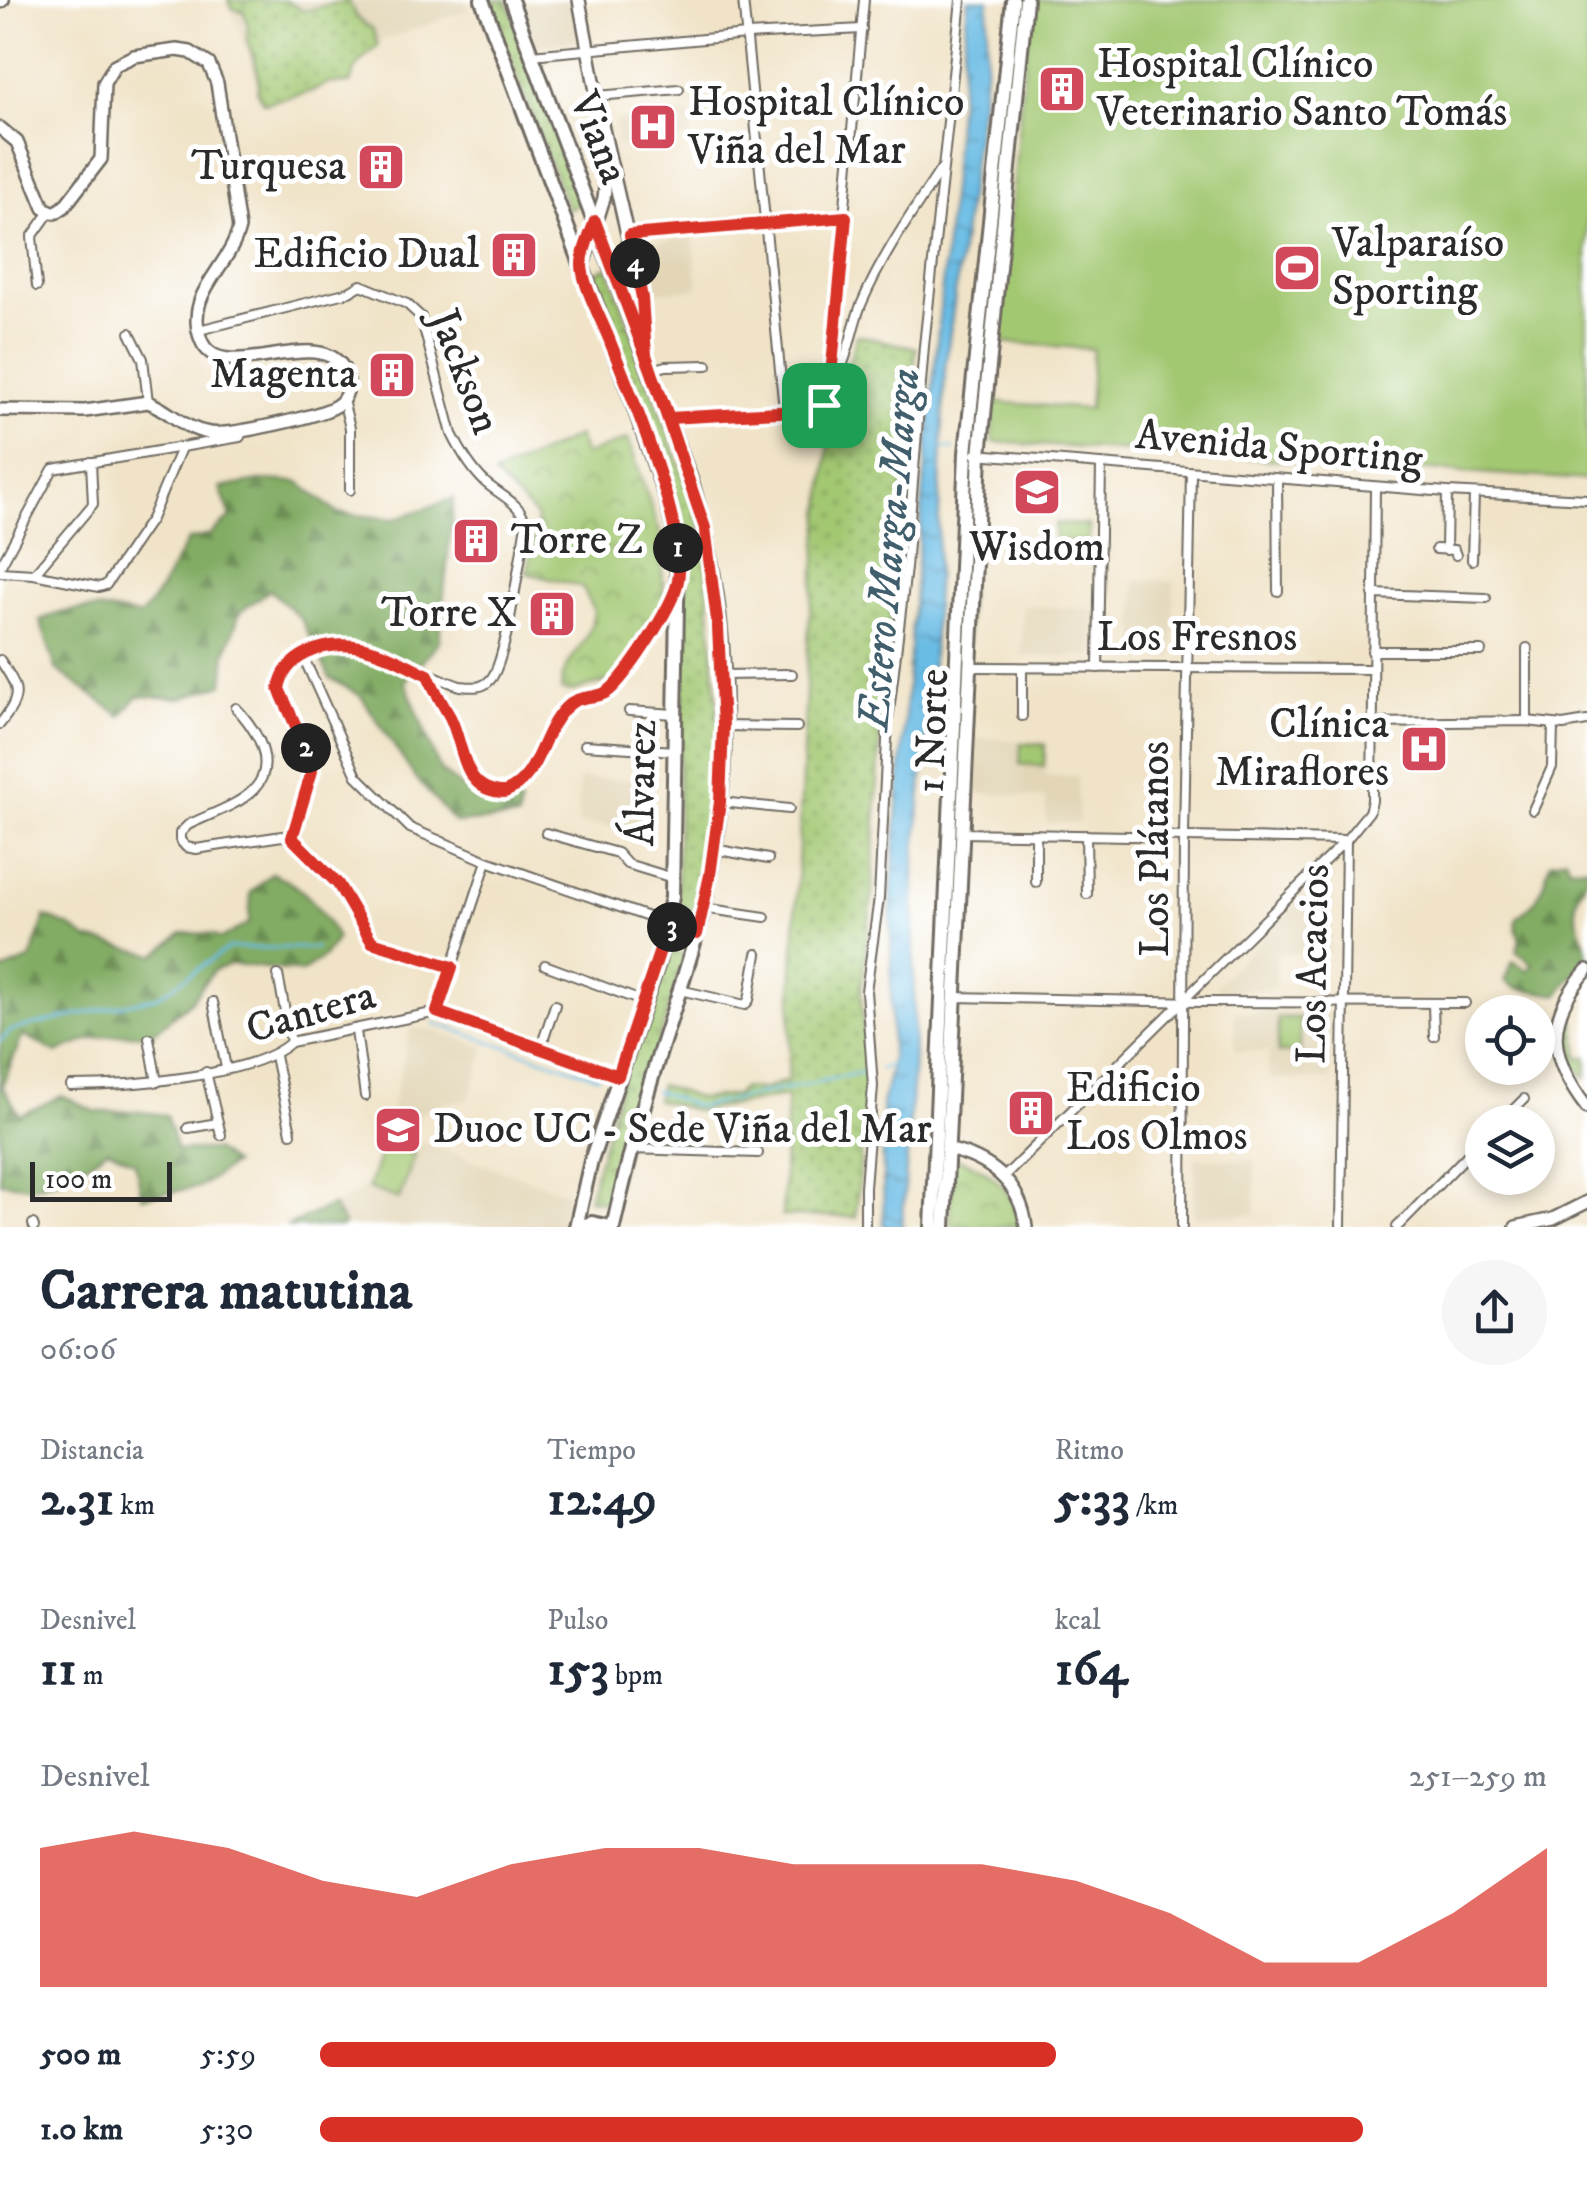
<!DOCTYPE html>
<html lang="es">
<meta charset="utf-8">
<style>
:root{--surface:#fff;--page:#f6f6f7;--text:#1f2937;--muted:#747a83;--accent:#d93025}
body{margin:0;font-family:"IM FELL DW Pica",serif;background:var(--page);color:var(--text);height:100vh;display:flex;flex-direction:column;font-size:38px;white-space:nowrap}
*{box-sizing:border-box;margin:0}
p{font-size:32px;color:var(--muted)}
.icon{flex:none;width:55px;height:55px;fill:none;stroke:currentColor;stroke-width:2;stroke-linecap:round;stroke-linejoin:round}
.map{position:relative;height:1227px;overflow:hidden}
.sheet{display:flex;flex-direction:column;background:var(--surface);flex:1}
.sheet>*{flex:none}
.buttons{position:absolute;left:1465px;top:995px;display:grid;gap:20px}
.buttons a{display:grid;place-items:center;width:90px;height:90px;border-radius:50%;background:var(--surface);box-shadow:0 5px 15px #0003;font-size:50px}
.scale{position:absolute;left:30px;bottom:25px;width:142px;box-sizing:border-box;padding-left:10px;border:5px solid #2b2b2b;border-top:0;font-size:28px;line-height:35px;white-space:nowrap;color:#2b2b2b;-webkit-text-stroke:8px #fff;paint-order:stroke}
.pin{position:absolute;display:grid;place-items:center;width:85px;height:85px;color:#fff;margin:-42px;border-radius:20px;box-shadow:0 5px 15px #0006}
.km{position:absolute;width:50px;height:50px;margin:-25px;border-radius:50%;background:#222;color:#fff;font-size:28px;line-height:50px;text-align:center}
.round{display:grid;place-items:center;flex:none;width:105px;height:105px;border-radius:52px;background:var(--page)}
.headline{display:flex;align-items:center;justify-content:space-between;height:170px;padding:0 40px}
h1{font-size:55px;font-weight:700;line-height:75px}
.metrics{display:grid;grid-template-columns:repeat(3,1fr);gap:15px;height:170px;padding:10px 40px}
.metrics div{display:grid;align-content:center}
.metrics b{font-size:50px;font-weight:700}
.metrics small{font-size:28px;font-weight:400}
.metrics p{font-size:28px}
.chart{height:280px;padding:20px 40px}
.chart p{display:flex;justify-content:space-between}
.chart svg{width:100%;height:180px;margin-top:10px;fill:var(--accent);opacity:.7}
ul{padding:0 40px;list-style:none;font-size:32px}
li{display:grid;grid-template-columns:160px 120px 1fr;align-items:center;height:75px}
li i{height:25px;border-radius:12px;background:var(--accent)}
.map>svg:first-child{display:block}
.built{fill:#e2d6b7}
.grass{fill:url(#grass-dots);stroke:#677a4e;stroke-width:2.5}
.forest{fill:url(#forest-firs);stroke:#566c48;stroke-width:2.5}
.park{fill:url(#park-crowns);stroke:#677a4e;stroke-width:2.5}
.pitch{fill:#a3c872;stroke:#677a4e;stroke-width:2.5}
.water{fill:url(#water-ripples);stroke:#4a7488;stroke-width:2.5}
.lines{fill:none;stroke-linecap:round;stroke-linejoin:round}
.stream{stroke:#69bce5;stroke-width:2.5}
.street-casing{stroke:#706b62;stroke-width:12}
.secondary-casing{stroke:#706b62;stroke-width:16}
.primary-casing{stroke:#706b62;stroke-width:18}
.street{stroke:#fff;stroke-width:8}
.secondary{stroke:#fff;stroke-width:11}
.primary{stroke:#fff;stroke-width:12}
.route-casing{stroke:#fff;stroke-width:20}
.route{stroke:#d93025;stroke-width:12}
.labels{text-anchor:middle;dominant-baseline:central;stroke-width:10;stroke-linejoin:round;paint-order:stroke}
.poi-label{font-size:42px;fill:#2b2b2b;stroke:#fff;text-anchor:start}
.street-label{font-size:42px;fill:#2b2b2b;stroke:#fff}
.water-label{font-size:45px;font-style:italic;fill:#415e6c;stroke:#fff}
</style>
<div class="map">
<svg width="1587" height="1227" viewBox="0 0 1587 1227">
<defs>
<pattern id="grass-dots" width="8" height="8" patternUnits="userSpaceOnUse" patternTransform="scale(2.5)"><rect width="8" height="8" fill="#a3c872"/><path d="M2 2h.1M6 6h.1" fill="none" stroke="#85a35e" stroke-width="1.8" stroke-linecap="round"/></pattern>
<pattern id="forest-firs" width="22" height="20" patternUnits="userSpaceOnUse" patternTransform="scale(2.5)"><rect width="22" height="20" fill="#82ac64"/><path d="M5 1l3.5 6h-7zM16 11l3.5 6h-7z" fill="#6b8c53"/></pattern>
<pattern id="park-crowns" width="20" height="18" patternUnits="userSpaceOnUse" patternTransform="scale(2.5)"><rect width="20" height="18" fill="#a3c872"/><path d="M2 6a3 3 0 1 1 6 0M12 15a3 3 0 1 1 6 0" fill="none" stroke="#85a35e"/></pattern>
<pattern id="water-ripples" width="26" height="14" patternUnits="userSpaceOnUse" patternTransform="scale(2.5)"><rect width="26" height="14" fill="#69bce5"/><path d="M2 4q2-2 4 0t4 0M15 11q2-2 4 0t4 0" fill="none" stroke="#5799ba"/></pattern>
</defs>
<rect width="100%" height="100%" fill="#fff"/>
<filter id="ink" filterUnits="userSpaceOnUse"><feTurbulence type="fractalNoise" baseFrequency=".01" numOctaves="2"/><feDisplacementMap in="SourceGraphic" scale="20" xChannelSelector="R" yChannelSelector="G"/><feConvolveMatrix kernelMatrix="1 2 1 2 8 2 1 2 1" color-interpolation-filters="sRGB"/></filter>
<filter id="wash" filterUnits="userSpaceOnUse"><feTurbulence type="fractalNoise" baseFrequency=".0048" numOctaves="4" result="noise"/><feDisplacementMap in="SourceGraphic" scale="40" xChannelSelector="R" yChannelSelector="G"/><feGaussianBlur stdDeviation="2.25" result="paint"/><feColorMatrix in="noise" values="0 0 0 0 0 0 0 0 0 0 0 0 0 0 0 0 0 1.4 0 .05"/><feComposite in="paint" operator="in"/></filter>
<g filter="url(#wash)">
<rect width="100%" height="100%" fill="#f0e3c7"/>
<g class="built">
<polygon points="228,0 464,0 468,10 259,85"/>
<polygon points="547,0 574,0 582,40 535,48 519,5"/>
<polygon points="689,114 692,138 617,145 615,121"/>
<polygon points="693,236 698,289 655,292 644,245"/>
<polygon points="1135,580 1174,581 1173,657 1136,657"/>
<polygon points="1023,606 1095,609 1094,656 1022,656"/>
<polygon points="976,738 1045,742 1046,776 1077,776 1079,823 1046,823 1046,798 976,793"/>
<polygon points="579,779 648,780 647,830 578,823"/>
<polygon points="1325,875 1332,876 1330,953 1277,954 1276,988 1221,992 1216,985"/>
<polygon points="1234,1012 1327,1012 1331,1015 1331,1079 1269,1079 1268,1051 1235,1051"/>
<polygon points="411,1028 433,1031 486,1047 468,1100 446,1102 424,1111 411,1123 407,1137 567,1193 562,1227 286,1227 341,1202 369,1184 382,1149"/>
<polygon points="1195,1158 1255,1160 1255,1215 1194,1216"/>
</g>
<g class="grass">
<path d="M228,0H285L304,11L348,0L357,18L373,30L378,46C363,58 355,66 350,84L328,83L314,91L264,103L257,91C262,73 253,59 248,42C245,29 252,31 243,11L231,8Z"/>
<polygon points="488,0 507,0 582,202 568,210"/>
<polygon points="608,267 698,515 706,557 720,741 696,911 677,906 679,758 686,605 685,525 592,274"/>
<polygon points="857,335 916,348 881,720 872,897 861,991 866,1089 856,1217 782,1216 787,1096 698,1111 656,1100 660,1085 700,1099 736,1095 743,1088 762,1090 788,1080 809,623 832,416"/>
<polygon points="971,482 974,482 944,1137 941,1137"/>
<polygon points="667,948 685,955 609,1203 588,1199 621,1080"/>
<path d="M1567,1011L1574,1020L1579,1058L1587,1057V1078C1562,1059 1557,1041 1567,1011Z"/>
</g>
<g class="forest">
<path d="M265,480L299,482L337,513L395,519L454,498L439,642L405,681L440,770L476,799L520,801L518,818L455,823L414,776L361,696L330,678L301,619L270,590L240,612L226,653L223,684L182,698L138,696L121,716L56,669L40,620C79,604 100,608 140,616C162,593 171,567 188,540L210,535L231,517L220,488Z"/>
<path d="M1566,857L1570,867L1587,866C1587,889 1578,885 1576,902C1573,921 1587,939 1587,957C1583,966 1564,985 1558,995L1516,988L1505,981L1513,961L1528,970L1533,964L1516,951L1520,940C1509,911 1520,920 1535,901C1543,890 1546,875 1550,862Z"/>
<path d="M272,873C306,888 319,906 337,938L324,956L302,972L232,964L214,970L191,1001L151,1035C115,1032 90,1037 57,1053L23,1035L2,1086L20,1115L62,1096L97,1112L134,1111L166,1115L177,1150H215L233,1164L200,1187L142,1197L135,1162L108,1149L68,1176L33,1187L0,1182V972L31,959L45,917L69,926L87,939L156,955L182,933L211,934L221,939L249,923L251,892Z"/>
<polygon points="332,1205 344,1225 340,1227 286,1227"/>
</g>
<g class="park">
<path d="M578,436L585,455L628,439L660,532L664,599C662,611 653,615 647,625C629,654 630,678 591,686C579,688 574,694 561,690C561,658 591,648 594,610L582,587L527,573L537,521L536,516L494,475Z"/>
<path d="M951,1158C987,1164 1016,1191 1020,1227H950Z"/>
</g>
<g class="pitch">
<polygon points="1030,0 1587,0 1587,480 992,442 994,402 1089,409 1093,349 999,342"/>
<polygon points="1055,524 1089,525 1089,542 1055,541"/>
<polygon points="1021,743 1045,745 1044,766 1020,764"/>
<rect x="1278" y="1018" width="22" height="35"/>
<polygon points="384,1143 415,1155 399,1199 368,1188"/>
</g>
<polygon class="water" points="968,0 989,0 985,73 945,369 934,638 914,876 914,1061 902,1227 884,1227 882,1105 891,1065 891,895 914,597"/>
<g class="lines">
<g class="stream">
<polyline points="940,448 954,449"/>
<polyline points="1569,502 1587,503"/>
<polyline points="434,1023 598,1077"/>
<polyline points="0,1041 12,1030 157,997 229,948 316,948"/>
<polyline points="880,1069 892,1064"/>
<polyline points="655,1091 699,1107 864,1072"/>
</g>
</g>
</g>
<g filter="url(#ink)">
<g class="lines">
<g class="street-casing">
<g id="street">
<polyline points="743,0 784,410"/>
<polyline points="531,55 747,35 862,29"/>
<polyline points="597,96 679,89"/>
<polyline points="629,235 846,217"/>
<polyline points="37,286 32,237 49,213"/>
<path d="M199,330L349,292L361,285L407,304L421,317L452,434C461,452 471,469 486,483C501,496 521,503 526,524C521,552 506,665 490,680C482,689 471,687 460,686C426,675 390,651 355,646C324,641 284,655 279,689L311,759L312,771L292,839L338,884L373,942L383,948L452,967"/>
<polyline points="130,333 143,359 148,402"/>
<polyline points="652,370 666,366 707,365"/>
<path d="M830,385C849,363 850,332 861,305C882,256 912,213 941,169"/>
<polyline points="343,400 350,428 350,490"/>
<polyline points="669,418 816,410 827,401 864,0"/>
<polyline points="976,454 1447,492 1587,499"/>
<polyline points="1277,479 1278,591"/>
<polyline points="1436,549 1454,550 1456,555"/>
<polyline points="1446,550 1447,492"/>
<polyline points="1472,560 1474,494"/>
<polyline points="0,567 53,469 240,437 243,430"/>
<polyline points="0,572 34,574 99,587 106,585 151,519 181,448"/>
<polyline points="34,574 93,504 91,462"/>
<polyline points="1373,594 1486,598"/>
<polyline points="1527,648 1527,721"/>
<polyline points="1372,651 1481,651"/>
<polyline points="302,654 357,776 410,828 487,861 697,934"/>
<path d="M0,660C19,689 23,695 0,724"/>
<polyline points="971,667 1371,669"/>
<polyline points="1098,668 1101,464"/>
<polyline points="721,675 792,674"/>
<path d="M428,676C435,692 444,705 451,720C465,750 461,792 505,792C544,777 539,726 572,703C582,695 597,698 610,690L666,611L675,590"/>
<path d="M236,708C246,718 252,727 259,740C283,794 226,806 188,825L180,833V840L186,847L196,849L282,836L292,839"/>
<polyline points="629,711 675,714"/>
<polyline points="1022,716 1022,668"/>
<polyline points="1372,723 1527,721 1563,725 1587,721"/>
<polyline points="723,726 797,727"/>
<polyline points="585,745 675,751"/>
<polyline points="720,802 789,809"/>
<polyline points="1533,810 1552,767 1553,725"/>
<polyline points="546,833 617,853 627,864 673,878"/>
<polyline points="962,833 1346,840"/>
<polyline points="1036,834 1036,882"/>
<polyline points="1086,835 1087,894"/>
<polyline points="714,849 768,859"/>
<polyline points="703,908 765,917"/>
<polyline points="545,965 644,1002"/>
<polyline points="278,975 291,1042"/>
<polyline points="680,990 745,1005 749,1000 757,954"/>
<polyline points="953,997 1200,1002 1465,1003"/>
<polyline points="213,1002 226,1068"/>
<polyline points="1433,1005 1434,1036"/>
<polyline points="437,1012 487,861"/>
<polyline points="356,1031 365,1096"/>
<polyline points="149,1038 157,1082"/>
<polyline points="540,1050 555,1005"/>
<polyline points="275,1056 291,1133"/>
<polyline points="206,1072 221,1135"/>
<path d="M71,1086C123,1086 254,1077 291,1042L437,1012L617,1076"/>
<polyline points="1501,1122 1524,1099"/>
<polyline points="188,1128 218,1123"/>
<polyline points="630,1149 758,1153"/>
<polyline points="1538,1165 1539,1166"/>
<polyline points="1004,1177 1346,840 1369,812 1372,801 1375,487"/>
<polyline points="33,1224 34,1227"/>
<polyline points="865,1227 865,1187 873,1086 866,991 879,898 888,721 906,568 924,346 961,0"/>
<polyline points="1182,1227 1184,836 1191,472"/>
<polyline points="1341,1227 1346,840"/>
<polyline points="1397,1227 1482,1140"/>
</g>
</g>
<g class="secondary-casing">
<g id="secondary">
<polyline points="579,0 603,129 642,299 646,355"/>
<polyline points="0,2 3,0"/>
<path d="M0,128L17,142L44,208L55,213L64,207L101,159L104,83L115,65L134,56L177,50L190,52L209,64L217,83L239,228C230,268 183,293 201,340C221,391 322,319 346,373C351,384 347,400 336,406C318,417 229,436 209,433C183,429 171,411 148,402L85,411L0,410"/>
<polyline points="582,268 604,198 608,161"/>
<path d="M1587,970C1544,1019 1548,1057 1587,1108"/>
<path d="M947,1149C988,1158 1021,1182 1026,1227"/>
<polyline points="1516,1227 1553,1219 1587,1202"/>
</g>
</g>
<g class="primary-casing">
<g id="primary">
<polyline points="482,0 632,400 666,497 678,546 672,897 658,963 591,1161 576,1227"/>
<path d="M511,0L692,484C732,619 734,776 702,913C690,962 673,1010 658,1058C640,1114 626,1170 613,1227"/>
<polyline points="576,1227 592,1223 611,1227"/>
<polyline points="932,1227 966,453 1013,0"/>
<polyline points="944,1227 980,455 1026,0"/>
</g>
</g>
<use href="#street" class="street"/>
<use href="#secondary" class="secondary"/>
<use href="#primary" class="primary"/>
</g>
</g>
<g class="lines" filter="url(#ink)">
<g class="route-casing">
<path id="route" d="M824,405L816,410L669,418L595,221C590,235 582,251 582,265C582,285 604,324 611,344C631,394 691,537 677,585C670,610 631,669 612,688C600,700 584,694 571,703C539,728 543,777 505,792C461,792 465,747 450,717C442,703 434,690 428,675C405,664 379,649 354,646C323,642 284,655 279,689L311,759L312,771L292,838L338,884L372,942L452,967L437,1012L618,1076L668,926L697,934L710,875L720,802L723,726L718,628L705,528L646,355L642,298L630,235L846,217L830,386L824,405"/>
</g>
<use href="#route" class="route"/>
</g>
<defs>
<g id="building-square" transform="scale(2.5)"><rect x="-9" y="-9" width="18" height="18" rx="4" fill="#d1495b" stroke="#fff"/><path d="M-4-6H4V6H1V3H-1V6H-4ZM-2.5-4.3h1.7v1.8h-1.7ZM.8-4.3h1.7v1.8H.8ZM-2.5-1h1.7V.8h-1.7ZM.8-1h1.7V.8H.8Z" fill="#fff"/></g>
<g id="hospital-square" transform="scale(2.5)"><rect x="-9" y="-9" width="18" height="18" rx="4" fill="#d1495b" stroke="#fff"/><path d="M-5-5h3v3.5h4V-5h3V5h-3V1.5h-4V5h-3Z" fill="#fff"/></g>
<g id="stadium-square" transform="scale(2.5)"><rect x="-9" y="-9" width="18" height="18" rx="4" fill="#d1495b" stroke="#fff"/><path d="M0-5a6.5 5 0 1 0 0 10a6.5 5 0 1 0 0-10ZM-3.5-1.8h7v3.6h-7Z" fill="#fff"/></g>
<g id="school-square" transform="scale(2.5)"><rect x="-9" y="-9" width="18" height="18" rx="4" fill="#d1495b" stroke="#fff"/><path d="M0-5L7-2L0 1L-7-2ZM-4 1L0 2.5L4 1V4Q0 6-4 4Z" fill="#fff"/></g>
<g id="university-square" transform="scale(2.5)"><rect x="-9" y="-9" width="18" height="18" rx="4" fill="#d1495b" stroke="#fff"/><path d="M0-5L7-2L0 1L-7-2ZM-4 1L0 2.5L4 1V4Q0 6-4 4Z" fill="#fff"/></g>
</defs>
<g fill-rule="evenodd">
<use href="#building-square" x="1062" y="89"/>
<use href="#hospital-square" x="653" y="127"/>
<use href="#building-square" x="381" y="167"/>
<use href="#building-square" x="514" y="255"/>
<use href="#stadium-square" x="1297" y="268"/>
<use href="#building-square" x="392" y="375"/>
<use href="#school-square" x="1037" y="492"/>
<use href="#building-square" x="476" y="541"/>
<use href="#building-square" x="552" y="614"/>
<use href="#hospital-square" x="1424" y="749"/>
<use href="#building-square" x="1031" y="1113"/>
<use href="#university-square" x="398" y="1130"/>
</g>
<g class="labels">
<g class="poi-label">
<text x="1097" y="65">Hospital Clínico<tspan x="1097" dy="48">Veterinario Santo Tomás</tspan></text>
<text x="688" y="103">Hospital Clínico<tspan x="688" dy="48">Viña del Mar</tspan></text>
<text x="346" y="167" text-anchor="end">Turquesa</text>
<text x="1332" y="244">Valparaíso<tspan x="1332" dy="48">Sporting</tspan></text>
<text x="479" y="255" text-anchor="end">Edificio Dual</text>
<text x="357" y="375" text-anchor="end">Magenta</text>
<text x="511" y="541">Torre Z</text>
<text x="1037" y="548" text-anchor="middle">Wisdom</text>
<text x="517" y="614" text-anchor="end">Torre X</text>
<text x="1389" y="725" text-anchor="end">Clínica<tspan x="1389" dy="48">Miraflores</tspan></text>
<text x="1066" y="1089">Edificio<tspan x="1066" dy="48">Los Olmos</tspan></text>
<text x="433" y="1130">Duoc UC - Sede Viña del Mar</text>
</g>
<g class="street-label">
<text transform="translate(598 138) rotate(69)">Viana</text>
<text transform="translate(464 372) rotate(69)">Jackson</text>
<text transform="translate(1279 448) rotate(5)">Avenida Sporting</text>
<text x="1197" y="638">Los Fresnos</text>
<text transform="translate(933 731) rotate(-88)">1 Norte</text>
<text transform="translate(642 783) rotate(-89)">Álvarez</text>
<text transform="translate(1156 849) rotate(-90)">Los Plátanos</text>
<text transform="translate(1314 964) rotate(-89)">Los Acacios</text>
<text transform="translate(311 1013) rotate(-16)">Cantera</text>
</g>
<g class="water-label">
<text transform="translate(890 549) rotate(-85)">Estero Marga-Marga</text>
</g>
</g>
</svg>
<div class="buttons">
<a><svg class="icon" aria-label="locate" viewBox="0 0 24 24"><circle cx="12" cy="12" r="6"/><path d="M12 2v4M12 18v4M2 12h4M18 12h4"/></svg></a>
<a><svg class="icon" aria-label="layers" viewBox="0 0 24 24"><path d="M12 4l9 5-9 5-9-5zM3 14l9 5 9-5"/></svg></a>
</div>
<div class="scale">100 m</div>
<div class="pin" style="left:824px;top:405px;background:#1e9e55"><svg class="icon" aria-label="arrive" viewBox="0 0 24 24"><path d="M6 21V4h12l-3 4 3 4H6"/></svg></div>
<b class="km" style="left:678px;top:548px">1</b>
<b class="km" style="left:306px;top:748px">2</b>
<b class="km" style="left:672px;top:927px">3</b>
<b class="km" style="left:635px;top:263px">4</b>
</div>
<section class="sheet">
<div class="headline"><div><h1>Carrera matutina</h1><p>06:06</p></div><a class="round"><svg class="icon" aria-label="share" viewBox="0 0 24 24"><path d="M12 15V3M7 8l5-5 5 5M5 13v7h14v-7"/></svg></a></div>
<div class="metrics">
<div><p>Distancia</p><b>2.31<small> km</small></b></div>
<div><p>Tiempo</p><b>12:49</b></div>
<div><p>Ritmo</p><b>5:33<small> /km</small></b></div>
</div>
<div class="metrics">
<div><p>Desnivel</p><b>11<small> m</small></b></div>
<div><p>Pulso</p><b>153<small> bpm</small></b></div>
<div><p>kcal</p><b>164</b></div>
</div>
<div class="chart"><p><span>Desnivel</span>251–259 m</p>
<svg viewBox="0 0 160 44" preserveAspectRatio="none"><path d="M0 44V10L10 6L20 10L30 18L40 22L50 14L60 10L70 10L80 14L90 14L100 14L110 18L120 26L130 38L140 38L150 26L160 10V44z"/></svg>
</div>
<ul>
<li><b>500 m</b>5:59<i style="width:60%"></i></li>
<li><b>1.0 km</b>5:30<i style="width:85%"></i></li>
</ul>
</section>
